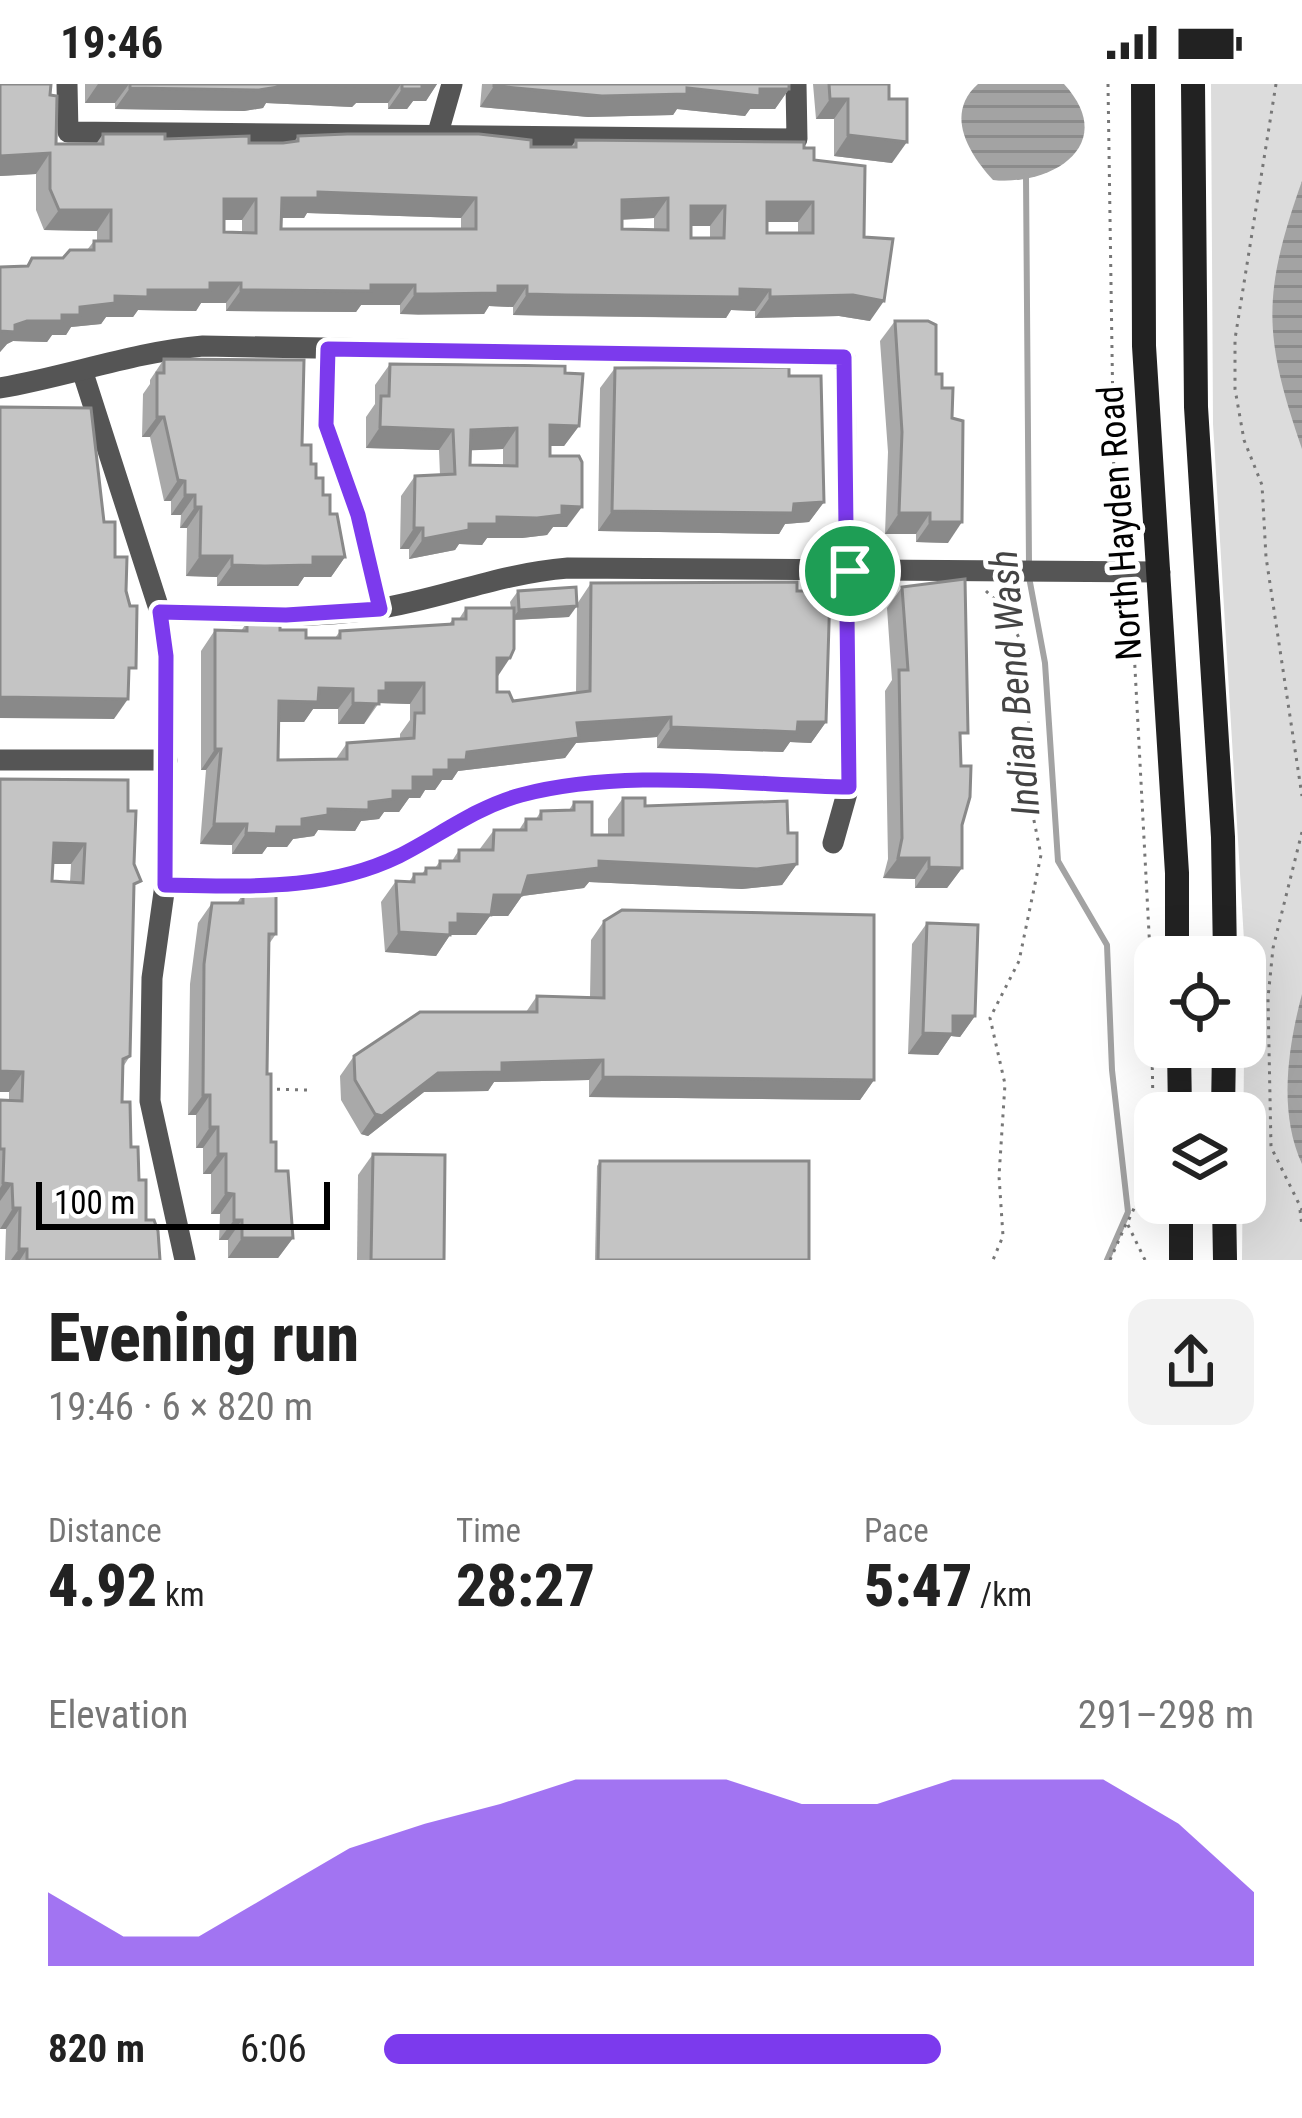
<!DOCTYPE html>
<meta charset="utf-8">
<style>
:root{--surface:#fff;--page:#f2f2f2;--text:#222;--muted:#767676;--accent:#7c3aed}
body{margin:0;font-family:"Roboto Condensed",sans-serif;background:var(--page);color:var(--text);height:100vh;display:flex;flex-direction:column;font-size:45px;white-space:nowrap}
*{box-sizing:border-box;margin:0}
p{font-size:39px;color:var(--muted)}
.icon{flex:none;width:66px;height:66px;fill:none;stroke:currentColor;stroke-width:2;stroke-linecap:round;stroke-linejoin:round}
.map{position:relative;height:1176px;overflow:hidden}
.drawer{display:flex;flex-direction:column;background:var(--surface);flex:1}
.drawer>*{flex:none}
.buttons{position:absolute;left:1134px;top:852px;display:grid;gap:24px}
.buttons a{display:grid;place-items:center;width:132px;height:132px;border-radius:24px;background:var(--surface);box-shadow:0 12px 48px #0002;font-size:60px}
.scale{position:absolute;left:36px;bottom:30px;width:294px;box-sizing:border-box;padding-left:12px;border:6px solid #000;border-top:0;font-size:33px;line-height:42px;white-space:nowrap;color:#000;-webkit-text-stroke:9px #fff;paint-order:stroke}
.pin{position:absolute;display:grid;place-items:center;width:102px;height:102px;color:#fff;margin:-51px;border:6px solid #fff;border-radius:50%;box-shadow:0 3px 12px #0007}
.round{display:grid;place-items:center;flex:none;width:126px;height:126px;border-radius:24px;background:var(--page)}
.overview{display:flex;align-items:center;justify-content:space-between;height:204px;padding:0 48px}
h1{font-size:66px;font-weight:800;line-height:90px}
.stats{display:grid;grid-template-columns:repeat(3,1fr);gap:18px;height:204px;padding:12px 48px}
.stats div{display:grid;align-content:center}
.stats b{font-size:60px;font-weight:800}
.stats small{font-size:33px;font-weight:400}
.stats p{font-size:33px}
.chart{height:336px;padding:24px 48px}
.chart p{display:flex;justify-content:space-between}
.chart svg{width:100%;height:216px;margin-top:12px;fill:var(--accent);opacity:.7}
ul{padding:0 48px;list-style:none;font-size:39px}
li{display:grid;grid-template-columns:192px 144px 1fr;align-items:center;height:90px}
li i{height:30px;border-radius:15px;background:var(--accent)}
.status{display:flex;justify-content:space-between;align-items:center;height:84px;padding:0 60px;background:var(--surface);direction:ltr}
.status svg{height:33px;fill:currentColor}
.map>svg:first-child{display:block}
.green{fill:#dcdcdc}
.water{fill:url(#water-rules)}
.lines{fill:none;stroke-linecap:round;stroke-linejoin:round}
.stream{stroke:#a3a3a3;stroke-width:6}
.path{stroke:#777;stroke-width:3;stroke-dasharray:3 6;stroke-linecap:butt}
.street{stroke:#555;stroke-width:21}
.secondary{stroke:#222;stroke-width:24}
.wall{fill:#a9a9a9;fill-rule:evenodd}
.shaded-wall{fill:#898989}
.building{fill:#c4c4c4;stroke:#898989;stroke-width:3;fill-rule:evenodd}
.route-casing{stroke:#fff;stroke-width:24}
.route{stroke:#7c3aed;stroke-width:15}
.labels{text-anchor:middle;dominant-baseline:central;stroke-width:10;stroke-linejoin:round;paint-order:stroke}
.street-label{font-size:36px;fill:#000;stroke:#fff}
.water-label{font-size:39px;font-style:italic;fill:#444;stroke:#fff}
</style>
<div class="status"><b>19:46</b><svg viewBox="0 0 49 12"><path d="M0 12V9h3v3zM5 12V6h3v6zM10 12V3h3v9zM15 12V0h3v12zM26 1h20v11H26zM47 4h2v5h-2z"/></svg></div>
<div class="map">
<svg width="1302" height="1176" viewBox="0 0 1302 1176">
<defs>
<pattern id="water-rules" width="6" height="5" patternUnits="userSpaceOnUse" patternTransform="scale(3)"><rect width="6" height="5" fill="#a3a3a3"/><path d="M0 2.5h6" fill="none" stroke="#8b8b8b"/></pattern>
</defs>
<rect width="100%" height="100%" fill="#fff"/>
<polygon class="green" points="1211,0 1302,0 1302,1176 1242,1176 1245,873 1213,340"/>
<g class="water">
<path d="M978,0H1064C1119,60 1053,102 993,96C969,70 944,30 978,0Z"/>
<path d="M1302,97V365C1263,252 1262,210 1302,97Z"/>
<path d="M1302,910V1080C1278,1028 1288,963 1302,910Z"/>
</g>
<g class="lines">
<g class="stream">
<polyline points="1026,92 1029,480"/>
<polyline points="1029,493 1045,579 1058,777 1107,861 1112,986 1128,1128 1107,1176"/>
</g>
<g class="path">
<polyline points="1108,0 1114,399 1131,464"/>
<polyline points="1276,0 1235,255 1235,305 1244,356 1262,401 1266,473 1302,712"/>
<polyline points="986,507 1003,523 1028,571 1029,712 1041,771 1019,877 990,934 1005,1000 999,1092 1003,1152 993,1176"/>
<polyline points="1131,509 1150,868"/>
<polyline points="1302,748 1273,864 1268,914 1271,1063 1302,1126"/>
<polyline points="268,1005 308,1006"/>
<polyline points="1300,1126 1302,1142"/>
<polyline points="1110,1176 1126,1140"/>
<path d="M1145,1176L1127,1139C1165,1068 1149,985 1151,907"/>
</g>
<g class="street">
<polyline points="67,0 68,48 797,55 796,0"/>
<polyline points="438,49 452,0"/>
<polyline points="328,265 326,341 358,431 380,525"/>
<polyline points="83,289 160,528 165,571 165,801 152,894 150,1017 185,1176"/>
<path d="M0,304C69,292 134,268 203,262L845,273L849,702L833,759"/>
<path d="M160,528C231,530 305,536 376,525C442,515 496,490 568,484L1160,488"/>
<polyline points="0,676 167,676"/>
<path d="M165,801C245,802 325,808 398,772C439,752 476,723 521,711C624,684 743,701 849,702"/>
</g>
<g class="secondary">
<polyline points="1143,0 1144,262 1177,789 1177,873"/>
<polyline points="1193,0 1196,323 1223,753 1225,873"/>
<polyline points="1179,963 1180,1029"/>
<polyline points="1223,1029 1224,963"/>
<polyline points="1224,1119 1225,1176"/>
<polyline points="1181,1176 1181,1119"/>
</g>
</g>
<g class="wall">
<path d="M0,0L50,11L56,60H96L103,50L165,55L249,59L294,58L298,52L531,63H571L576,56L804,64L864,153L870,237L839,232L755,234V227L731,226L726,234L551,232L513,231V223L489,222L484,230L418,231L400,230V221H361L356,228L226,227V219H201L196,227L138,226L133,233H106L101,240L71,243L66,251H52L47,258L13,257L7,260L0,268V183L26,182L32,174H63L87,166L94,157H97V147L44,146L36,126V90L0,92ZM307,129L461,134V145H281V134H304ZM654,134V146L622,145V136ZM224,136H242V148H224ZM767,138H798V149H767ZM691,142H710V154H691Z"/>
<polygon points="85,0 437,0 426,17 413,17 407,25 388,25 388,19 356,19 352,23 266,19 263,24 244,27 115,25 115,19 85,19"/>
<polygon points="482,0 789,0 789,5 775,25 750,25 745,32 677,25 673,31 588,33 480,23"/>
<polygon points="813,0 889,0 892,79 834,72 834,35 816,35"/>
<polygon points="895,237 936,290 952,334 948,459 916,458 916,450 885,450 888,368 880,257"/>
<polygon points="164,275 302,361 323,411 345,473 331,493 304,493 298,502 217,502 217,493 186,492 187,444 180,444 181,431 171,431 171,417 164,417 150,353 142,353 143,310 150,300 150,296"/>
<path d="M390,280L565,289L579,342L564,362H550V372L567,443H553L547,451L522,454H487L482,461L459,460L455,466L409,475V465H400L401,412L415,392L440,391L439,366L366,364V333L375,320V301ZM503,365V382L470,381V366Z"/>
<polygon points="615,284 789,292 824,418 809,438 785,440 779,450 598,447 600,304"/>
<path d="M591,499L797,507L826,638L811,659L790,658L783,668L657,664V653L576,659L565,674L458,687L452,696H442L435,706H425L420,714H409L399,728H384L379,735L361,737L355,747L318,746L314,752L293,755L287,763H267L262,770H232V761L200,760L206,686H201V567L215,546L241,547L247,538L306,554H335L340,547L449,540L453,535H459L466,524H511L510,518L518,507L569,533L514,536L497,592V608L513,617L576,609L577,520ZM379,619L410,620V636L400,650V655L347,659L336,675L278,676L279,638H304L313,625H338V640H364Z"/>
<polygon points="902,503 960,660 962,784 947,804 915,804 915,795 883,794 888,775 885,607 892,596 887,524"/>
<path d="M0,695L128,727L134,807L130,972L123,983L122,1018L139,1096L146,1136L160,1176H5L6,1145H0V1016L9,1017V1008H0ZM53,780H71L70,798L52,797Z"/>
<polygon points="623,714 645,722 788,749 797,780 782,801 742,805 589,798 584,804 522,812 508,832 490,832 476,851 450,851 436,872 385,868 381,818 396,797 409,798 414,790 422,790 426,784 435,784 440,777 452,777 459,766 479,766 494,746 519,746 526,735 536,735 541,727 569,726 574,718 592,751 608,751 608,735"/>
<polygon points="243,810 276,850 269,860 267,990 271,1058 293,1154 278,1174 228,1174 228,1156 219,1156 220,1130 211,1130 211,1090 203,1090 203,1064 196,1064 196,1031 188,1031 190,900 198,839 212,819 237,819"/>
<polygon points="604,837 874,996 860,1016 589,1013 589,996 494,998 488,1007 424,1008 368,1052 361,1050 341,1016 340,992 354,972 526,928 537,912 590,913 591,856"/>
<polygon points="927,839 975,932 960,953 951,952 938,971 908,970 912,860"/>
<polygon points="373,1070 444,1176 357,1176 358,1091"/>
<polygon points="600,1077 809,1176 595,1176 597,1082"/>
</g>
<g class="shaded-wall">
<polygon points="98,0 129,0 115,19 85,19"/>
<polygon points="277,0 401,0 388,19 356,19 352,23 266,19 263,24 244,27 115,25 130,4"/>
<polygon points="419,0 437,0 426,17 413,17 407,25 388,25 402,5"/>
<polygon points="494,2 760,5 789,5 775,25 750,25 745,32 677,25 673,31 588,33 480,23"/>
<polygon points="830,15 848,15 834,35 816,35"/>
<polygon points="848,51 907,58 892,79 834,72"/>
<polygon points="50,69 36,90 0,92 0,72"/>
<polygon points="318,108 476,114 461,134 307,129 304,134 268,134 282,114"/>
<polygon points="668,114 654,134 607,136 622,116"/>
<polygon points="224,115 256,115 242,136 210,136"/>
<polygon points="767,118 813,118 798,138 753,138"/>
<polygon points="691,122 725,122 710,142 677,142"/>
<polygon points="59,126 111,126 97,147 44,146"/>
<polygon points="210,199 241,199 226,219 201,219 196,227 138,226 133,233 106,233 101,240 71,243 66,251 52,251 47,258 13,257 7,260 0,268 0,247 27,237 62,231 115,212 148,206"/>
<polygon points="371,201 415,201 400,221 361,221 356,228 226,227 241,206"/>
<polygon points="498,202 527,202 513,223 489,222 484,230 400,230 415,210"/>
<polygon points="740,205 770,206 755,227 731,226 726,234 513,231 527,210"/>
<polygon points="853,211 884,217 870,237 839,232 755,234 770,213"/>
<polygon points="157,333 164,333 150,353 142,353"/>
<polygon points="550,341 579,342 564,362 535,362"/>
<polygon points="380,343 453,346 439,366 366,364"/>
<polygon points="517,344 503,365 456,367 471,346"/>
<polygon points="178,396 185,397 171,417 164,417"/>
<polygon points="185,411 195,411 181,431 171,431"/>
<polygon points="824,418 809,438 785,440 779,450 598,447 612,427"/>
<polygon points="562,422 582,423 567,443 553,443 547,451 522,454 487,454 482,461 459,460 455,466 409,475 423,455 497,433"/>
<polygon points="195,423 201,423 187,444 180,444"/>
<polygon points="899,429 930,429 916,450 885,450"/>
<polygon points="930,438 962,438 948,459 916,458"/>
<polygon points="414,444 423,444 409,465 400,465"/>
<polygon points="200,472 232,472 217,493 186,492"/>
<polygon points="313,473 345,473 331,493 304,493 298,502 217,502 232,481"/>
<polygon points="577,522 569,533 511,536 519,526"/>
<polygon points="497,574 510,574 496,595"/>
<polygon points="386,599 424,599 410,620 377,619 364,640 338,640 353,619"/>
<polygon points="319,604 353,605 338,625 313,625 304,638 265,638 279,617"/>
<polygon points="0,613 128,615 114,635 0,634"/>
<polygon points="671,633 657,653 576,659 565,674 458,687 452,696 442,696 435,706 425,706 420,714 409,714 399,728 384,728 379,735 361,737 355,747 318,746 314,752 293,755 287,763 267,763 262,770 232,770 246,749 277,743 328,725 369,718 393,707 413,693 434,686 467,668 577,639"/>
<polygon points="798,638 826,638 811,659 790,658 783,668 657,664 671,643"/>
<polygon points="215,665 221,665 206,686 201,686"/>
<polygon points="214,740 247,740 232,761 200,760"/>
<polygon points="54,759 85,760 71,780 39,780"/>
<polygon points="898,774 929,774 915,795 883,794"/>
<polygon points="599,777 797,780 782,801 742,805 589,798 584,804 522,812 508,832 490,832 476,851 450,851 436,872 385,868 399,848 450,839 458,830 528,792"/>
<polygon points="929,783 962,784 947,804 915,804"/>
<polygon points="953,932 975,932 960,953 951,952 938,971 908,970 923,949"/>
<polygon points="603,976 589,996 494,998 488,1007 424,1008 368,1052 361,1050 375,1030 438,989 502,979"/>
<polygon points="0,987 23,988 9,1008 0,1008"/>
<polygon points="603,993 874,996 860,1016 589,1013"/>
<polygon points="203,1011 210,1011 196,1031 188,1031"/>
<polygon points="210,1043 218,1043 203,1064 196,1064"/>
<polygon points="218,1070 226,1070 211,1090 203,1090"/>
<polygon points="3,1099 12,1100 0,1117 0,1104"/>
<polygon points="226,1109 234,1110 220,1130 211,1130"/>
<polygon points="13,1124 20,1124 6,1145 0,1145"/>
<polygon points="234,1136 242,1136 228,1156 219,1156"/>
<polygon points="242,1154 293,1154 278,1174 228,1174"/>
<polygon points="19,1165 27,1165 20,1176 11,1176"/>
</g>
<g class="building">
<path d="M0,0H51L50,11L57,12L56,60H103V50H165V55L249,52V59H283L298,57V52L347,50H479L531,56V63H576V56L804,58V64H814V76L865,82L864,153L893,155L884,217L853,211L770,213V206L740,205V213L566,211L527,210V202H498V209L433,210H415V201H371V207L241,206V199H210V206H148V213L115,212V219L80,223V231H62V237H27L15,241V248L0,247V183L28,182L32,174H63L70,166H94V157H111V126H59L50,105V69L0,72ZM318,108L476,114V145H281L282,114H318ZM668,114V146L622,145V116ZM224,115H256V149L224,148ZM767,118H813V149H767ZM691,122H725L724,154H691Z"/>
<polygon points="130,0 278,0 278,3 259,6 130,4"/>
<polygon points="308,0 367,0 367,3"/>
<rect x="402" y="0" width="20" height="5"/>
<polygon points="494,0 789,0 789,5 760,5 760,12 687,4 687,10 602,12 494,2"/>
<polygon points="829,0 889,0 889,15 907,15 907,58 848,51 848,15 830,15"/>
<polygon points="895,237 928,237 936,241 936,290 942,290 942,304 953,304 952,334 963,337 962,438 930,438 930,429 899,429 902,348"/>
<polygon points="164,275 304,276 302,361 311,361 311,380 316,380 316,394 323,394 323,411 330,411 330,430 337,430 345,473 313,473 313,481 265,482 232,481 232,472 200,472 201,423 195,423 195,411 185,411 185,397 178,396 164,333 157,333 157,289 164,289"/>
<path d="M390,280L565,282V289L583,290L579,342L550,341V372H579L582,378V423L562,422V431L537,434L497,433V440H469V446L423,455V444H414L415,392L455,390L453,346L380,343L381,312H389ZM517,344V382L470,381L471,346Z"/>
<polygon points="789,283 789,292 821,292 824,418 794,420 793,429 612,427 615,284"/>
<polygon points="0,323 91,324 104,438 115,438 115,473 127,473 126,507 130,522 137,522 136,584 129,584 128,615 0,613"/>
<polygon points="965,495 968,649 960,649 961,682 971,682 970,713 962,741 962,784 929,783 929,774 898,774 902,754 899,586 908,586 902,503"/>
<path d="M797,498V507H830L826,638H798L797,648L671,643V633L577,639L579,654L467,668L466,676H449V686H434V693H413V707H393V715L369,718V726L328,725V731L302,735V743H277L276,750L246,749L247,740H214L221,665H215V546L247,547V538L280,539V546H306V554H340V547L453,540V535H466V524H514V565L510,574H497V608H509L513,617L590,607L591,499ZM386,599H424V629H415L414,654L347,659V675L278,676L279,617L318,618L319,604L353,605V619L379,620V607H386Z"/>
<polygon points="576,503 577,522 519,526 518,507"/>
<path d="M0,695L128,696V727H136L134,780L141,797L134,800L130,972L123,975L122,1018H130L131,1063H138L139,1096H146V1136H154L158,1147L160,1176H27V1165H19L20,1124H13L12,1100L3,1099L4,1065H0V1016L22,1017L23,988L0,987ZM54,759L85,760L83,799L52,797Z"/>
<polygon points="623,714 645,714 645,722 787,717 788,749 797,749 797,780 757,785 599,777 599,784 528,792 522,811 494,811 491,831 458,830 458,839 450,839 450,851 399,848 396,797 414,798 414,790 426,790 426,784 440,784 440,777 459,777 459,766 493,766 494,746 526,746 526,735 541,735 541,727 574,726 574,718 592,718 592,751 623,751"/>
<polygon points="243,810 276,811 276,850 269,850 267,990 271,990 271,1058 276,1058 276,1087 288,1087 293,1154 242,1154 242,1136 234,1136 234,1110 226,1109 226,1070 218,1070 218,1043 210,1043 210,1011 203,1011 204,880 212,819 243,819"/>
<polygon points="622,826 874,831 874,996 603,993 603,976 502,979 502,988 438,989 382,1032 375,1030 355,996 354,972 420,928 537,928 537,912 604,914 604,837"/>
<polygon points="927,839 978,841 975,932 953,932 953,950 923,949"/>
<polygon points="373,1070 445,1071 444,1176 371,1176"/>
<polygon points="600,1077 809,1077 809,1176 598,1176"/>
</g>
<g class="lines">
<g class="route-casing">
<path id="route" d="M328,265L844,273L849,703C744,701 624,684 521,711C476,723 439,752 399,772C325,808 245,802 165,801L166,572L160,528L286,531L380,525L358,431L326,341Z"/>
</g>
<use href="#route" class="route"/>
</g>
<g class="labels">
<g class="street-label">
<text transform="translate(1120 439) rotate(-94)">North Hayden Road</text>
</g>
<g class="water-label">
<text transform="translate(1015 599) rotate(-95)">Indian Bend Wash</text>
</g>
</g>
</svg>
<div class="buttons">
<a><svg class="icon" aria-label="locate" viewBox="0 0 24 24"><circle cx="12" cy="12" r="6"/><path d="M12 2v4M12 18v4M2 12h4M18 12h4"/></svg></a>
<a><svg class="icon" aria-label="layers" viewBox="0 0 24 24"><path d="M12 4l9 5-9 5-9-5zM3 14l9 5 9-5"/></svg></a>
</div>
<div class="scale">100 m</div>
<div class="pin" style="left:850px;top:487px;background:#1e9e55"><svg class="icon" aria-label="arrive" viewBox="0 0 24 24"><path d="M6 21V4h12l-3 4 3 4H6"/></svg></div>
</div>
<section class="drawer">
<div class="overview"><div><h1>Evening run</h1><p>19:46 · 6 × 820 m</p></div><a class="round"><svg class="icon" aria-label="share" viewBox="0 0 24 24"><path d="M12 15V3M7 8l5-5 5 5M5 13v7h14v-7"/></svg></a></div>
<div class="stats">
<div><p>Distance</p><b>4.92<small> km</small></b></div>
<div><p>Time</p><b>28:27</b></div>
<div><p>Pace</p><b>5:47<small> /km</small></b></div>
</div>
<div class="chart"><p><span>Elevation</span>291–298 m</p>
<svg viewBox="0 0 160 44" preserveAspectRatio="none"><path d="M0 44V29L10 38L20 38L30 29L40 20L50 15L60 11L70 6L80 6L90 6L100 11L110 11L120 6L130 6L140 6L150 15L160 29V44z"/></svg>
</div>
<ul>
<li><b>820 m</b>6:06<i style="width:64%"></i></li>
</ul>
</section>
